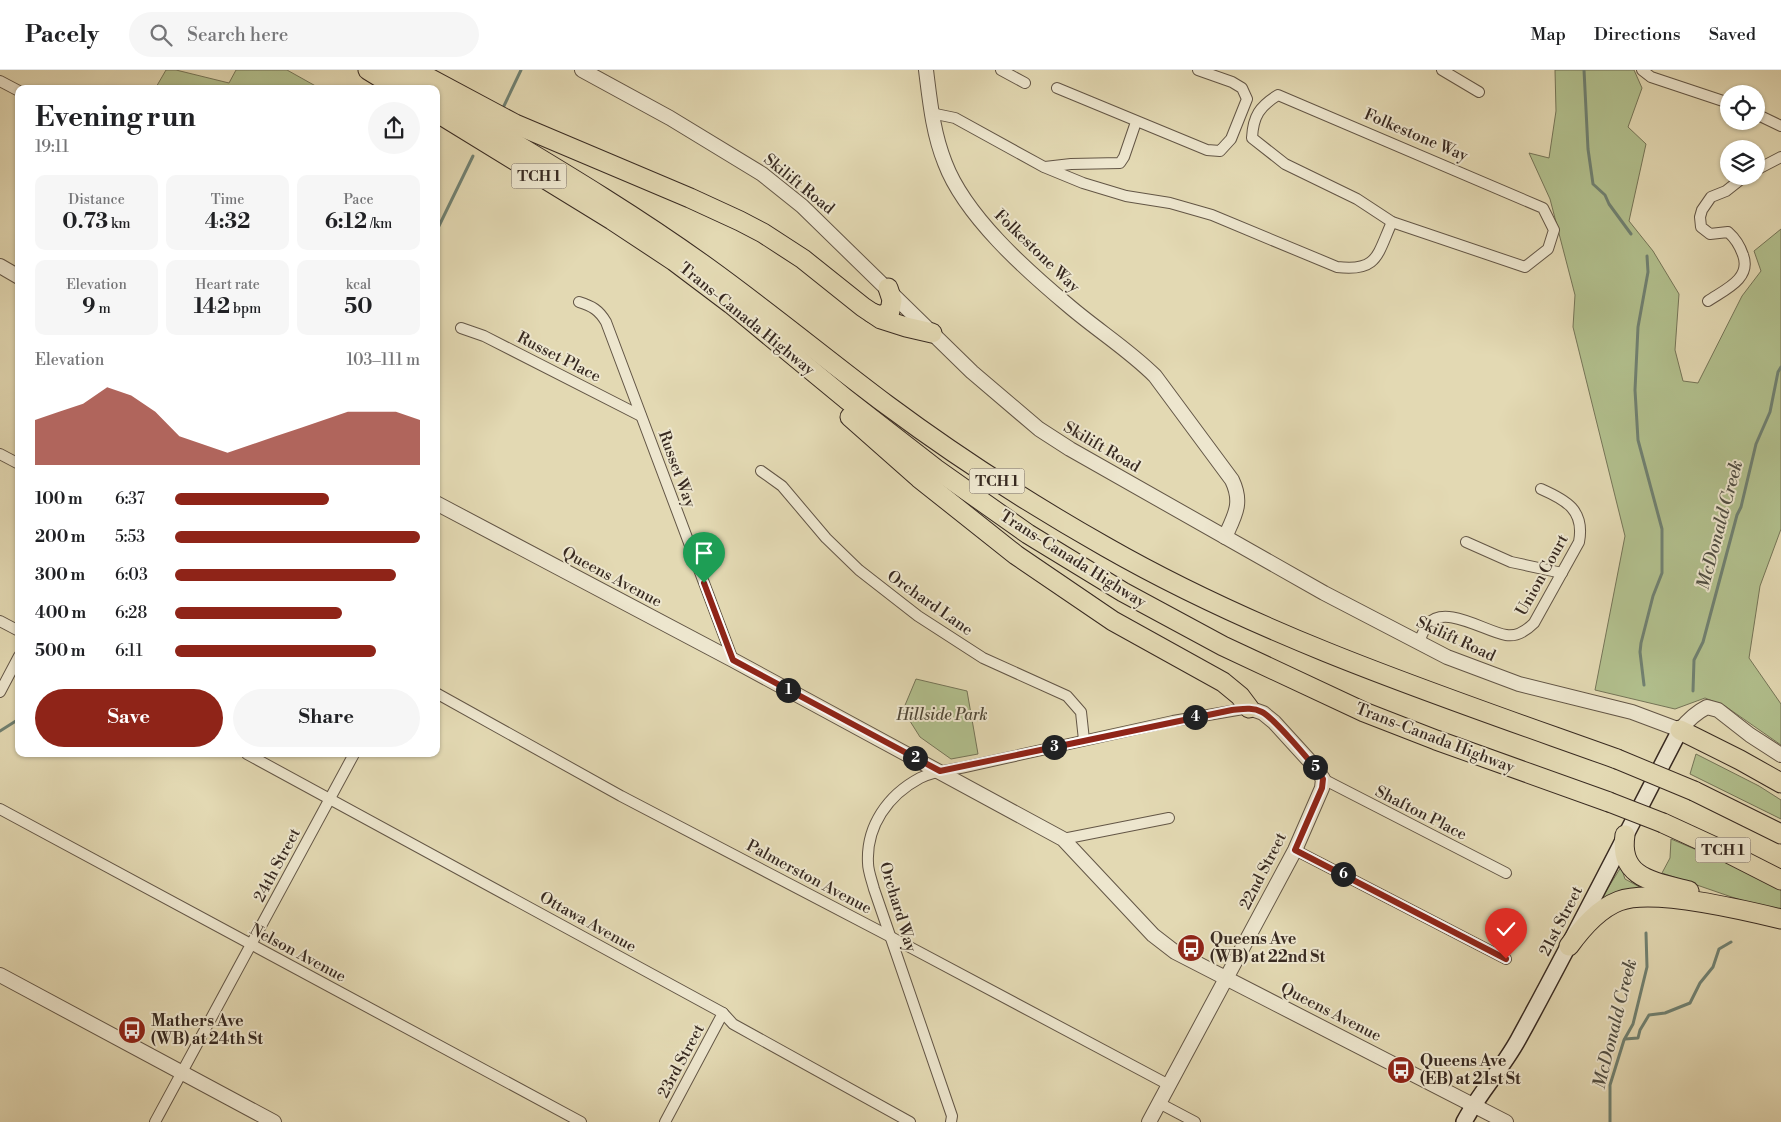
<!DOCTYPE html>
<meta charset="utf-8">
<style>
:root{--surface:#fff;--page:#f6f6f6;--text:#202124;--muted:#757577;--line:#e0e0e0;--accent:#8f2418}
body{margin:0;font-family:"Libre Bodoni",serif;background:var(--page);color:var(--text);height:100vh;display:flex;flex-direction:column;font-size:19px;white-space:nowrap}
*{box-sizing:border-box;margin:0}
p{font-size:16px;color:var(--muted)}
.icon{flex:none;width:28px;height:28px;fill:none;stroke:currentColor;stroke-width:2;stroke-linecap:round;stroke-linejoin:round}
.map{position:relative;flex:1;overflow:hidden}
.sheet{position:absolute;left:15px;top:15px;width:425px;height:672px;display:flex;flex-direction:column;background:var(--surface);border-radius:10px;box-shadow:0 1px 4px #0004}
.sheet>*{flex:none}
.tools{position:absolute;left:1720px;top:15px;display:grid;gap:10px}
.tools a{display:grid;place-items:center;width:45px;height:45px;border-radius:50%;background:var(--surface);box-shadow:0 1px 4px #0004;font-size:25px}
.pin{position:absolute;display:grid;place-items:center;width:42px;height:42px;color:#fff;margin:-51px -21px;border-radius:50% 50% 50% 0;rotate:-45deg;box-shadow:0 0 5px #0007}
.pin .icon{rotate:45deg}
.km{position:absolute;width:25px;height:25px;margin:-12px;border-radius:50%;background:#222;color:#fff;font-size:14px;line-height:25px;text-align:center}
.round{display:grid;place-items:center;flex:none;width:52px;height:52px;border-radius:26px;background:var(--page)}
.headline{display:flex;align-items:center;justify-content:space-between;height:85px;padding:0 20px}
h1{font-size:28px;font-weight:700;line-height:38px}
.figures{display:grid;grid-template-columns:repeat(3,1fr);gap:8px;height:85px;padding:5px 20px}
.figures div{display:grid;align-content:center;border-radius:10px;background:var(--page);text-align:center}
.figures b{font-size:21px;font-weight:700}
.figures small{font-size:14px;font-weight:400}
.figures p{font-size:14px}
.chart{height:140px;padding:10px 20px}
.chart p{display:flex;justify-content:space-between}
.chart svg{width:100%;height:90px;margin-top:5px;fill:var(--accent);opacity:.7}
.primary-button{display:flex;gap:10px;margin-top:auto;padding:10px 20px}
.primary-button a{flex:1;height:58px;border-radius:30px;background:var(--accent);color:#fff;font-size:20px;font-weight:700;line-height:58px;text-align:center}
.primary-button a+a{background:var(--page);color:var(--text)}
ul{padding:0 20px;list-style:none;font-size:16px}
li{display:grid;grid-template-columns:80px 60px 1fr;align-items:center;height:38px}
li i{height:12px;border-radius:6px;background:var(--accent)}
header{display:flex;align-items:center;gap:30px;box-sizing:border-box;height:70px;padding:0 25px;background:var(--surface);border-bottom:1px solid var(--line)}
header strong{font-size:24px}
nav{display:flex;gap:28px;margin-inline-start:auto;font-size:18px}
.search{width:350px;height:45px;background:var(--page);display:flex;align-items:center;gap:12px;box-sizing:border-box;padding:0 18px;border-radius:28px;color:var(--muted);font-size:19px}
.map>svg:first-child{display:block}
.green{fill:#b2c08e;stroke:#757558}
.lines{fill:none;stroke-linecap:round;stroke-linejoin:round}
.stream{stroke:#708172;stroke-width:3}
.minor-casing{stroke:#635646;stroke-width:12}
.tertiary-casing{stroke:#635646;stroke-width:16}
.secondary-casing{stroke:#382a21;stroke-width:18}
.motorway-casing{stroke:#382a21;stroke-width:21}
.minor{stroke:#ede6ce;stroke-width:10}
.tertiary{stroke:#ede6ce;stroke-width:14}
.secondary{stroke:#ede6ce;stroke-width:15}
.motorway{stroke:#e3d9b3;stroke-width:19}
.motorway-bridge-casing{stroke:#382a21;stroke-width:21;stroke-linecap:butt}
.motorway-bridge{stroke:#e3d9b3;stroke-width:19}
.route-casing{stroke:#fff;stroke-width:10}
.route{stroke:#8f2418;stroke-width:6}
.labels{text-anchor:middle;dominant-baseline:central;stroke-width:4;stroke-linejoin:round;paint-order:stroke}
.shield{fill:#ede6ce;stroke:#6e6255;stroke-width:1}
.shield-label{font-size:15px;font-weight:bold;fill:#382a21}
.street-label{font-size:16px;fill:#382a21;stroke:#ede6ce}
.park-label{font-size:16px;font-style:italic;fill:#504837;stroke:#ede6ce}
.poi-label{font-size:16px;font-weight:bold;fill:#382a21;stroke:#ede6ce;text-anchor:start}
.water-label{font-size:18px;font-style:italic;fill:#504e43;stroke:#ede6ce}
</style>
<header>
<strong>Pacely</strong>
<div class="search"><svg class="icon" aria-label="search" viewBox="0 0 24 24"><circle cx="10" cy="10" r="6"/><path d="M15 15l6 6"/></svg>Search here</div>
<nav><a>Map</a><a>Directions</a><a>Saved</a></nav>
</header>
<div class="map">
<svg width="1781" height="1052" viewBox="0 0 1781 1052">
<rect width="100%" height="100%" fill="#e3d9b3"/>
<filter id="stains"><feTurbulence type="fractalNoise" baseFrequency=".004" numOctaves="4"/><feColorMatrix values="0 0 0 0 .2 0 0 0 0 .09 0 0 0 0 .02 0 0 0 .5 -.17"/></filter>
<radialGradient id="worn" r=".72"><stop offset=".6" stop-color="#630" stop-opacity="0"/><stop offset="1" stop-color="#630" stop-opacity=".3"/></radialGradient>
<g class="green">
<polygon points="166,0 176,0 229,13 236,0 287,0 321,19 155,19"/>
<polygon points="1555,0 1634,0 1642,18 1628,57 1646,74 1629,151 1653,181 1679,224 1675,280 1683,311 1698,313 1742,226 1761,201 1754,181 1781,159 1781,459 1760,516 1749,588 1781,634 1781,675 1725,636 1705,628 1675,639 1595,620 1625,466 1573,257 1575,225 1550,129 1529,83 1549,88 1556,41"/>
<polygon points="916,609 967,621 978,684 951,689 920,667 903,640"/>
<polygon points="1696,684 1759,716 1781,730 1781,749 1690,704"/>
<polygon points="1671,769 1765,809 1781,819 1781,844 1662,803 1670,788"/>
<polygon points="1621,797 1625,809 1645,820 1598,834"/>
</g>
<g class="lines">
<g class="stream">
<polyline points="1584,0 1588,79 1593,114 1605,125 1609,134 1631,164"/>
<polyline points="502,40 521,0"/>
<polyline points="436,162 473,86"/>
<polyline points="1644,615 1640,582 1641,573 1653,526 1662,503 1662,459 1638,370 1635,320 1638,257 1648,202 1647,186"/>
<polyline points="1693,621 1694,590 1703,572 1737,445 1741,437 1756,374 1770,342 1778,302 1781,297"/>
<polyline points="0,661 19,649"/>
<polyline points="1625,969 1638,968 1640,960 1649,945 1665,943 1690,933 1700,913 1713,897 1719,879 1731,872"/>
<polyline points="1610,1052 1610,1015 1624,970 1633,954 1647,897 1646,863"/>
</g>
<g class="minor-casing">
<g id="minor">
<polyline points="1001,0 1025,13"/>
<polyline points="1442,0 1479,22"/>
<polyline points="1642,0 1651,7 1729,33"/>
<polyline points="0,11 19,21"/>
<polyline points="1057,18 1207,80 1220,81 1231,69 1247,29 1242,18 1232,12 1198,0"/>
<path d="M1278,25L1543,138L1554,160L1548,179L1525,197L1392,152L1357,129L1285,94L1252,68C1253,46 1260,36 1278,25Z"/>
<path d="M931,43L955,48L1044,97L1083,113L1126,126L1170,133L1212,145L1337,197C1378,202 1377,185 1392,152"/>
<polyline points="1756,44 1781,56"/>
<polyline points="1045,97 1071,94 1120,93 1124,87 1136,52"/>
<polyline points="1756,100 1781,87"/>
<path d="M1708,231C1724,220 1752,209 1743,185C1740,176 1736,169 1728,162L1710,164L1701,157L1700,147L1702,140L1711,127L1726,121L1745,106"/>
<path d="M579,232C592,236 599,240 606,252L733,590"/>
<polyline points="461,258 484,266 641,346"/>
<polyline points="0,384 19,394"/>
<polyline points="761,401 782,416 826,468 859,500 918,546 983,588 1067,626 1081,642 1084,670"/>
<polyline points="1466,472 1511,492 1562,503"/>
<polyline points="0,551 19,561"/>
<path d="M1419,572C1421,567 1424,559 1428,554C1445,534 1486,562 1506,565C1517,567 1527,560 1534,553L1579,472C1585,440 1566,430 1541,419"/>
<polyline points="0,622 19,586"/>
<polyline points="436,623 621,726 889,866 1169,1015"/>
<polyline points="247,684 723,943 733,954 910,1052"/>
<polyline points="1323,709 1506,803"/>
<polyline points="0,739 581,1052"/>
<polyline points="1063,769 1169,748"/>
<polyline points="1295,780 1506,889"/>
<polyline points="1159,1033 1195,1052"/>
<polyline points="155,1052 354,684"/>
<polyline points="665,1052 723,943"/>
<path d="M951,1052L952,1046L874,819C872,811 868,801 868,793C866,756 888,725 920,708C933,701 950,700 965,697L1173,651L1249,638"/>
</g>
</g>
<g class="tertiary-casing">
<g id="tertiary">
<path d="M582,0L670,48L762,104L802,136L972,302L1039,359L1070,379L1324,523L1447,587L1519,614L1632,642L1680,660C1688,650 1695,643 1707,637L1718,640L1750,665L1781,685"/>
<path d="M926,0C930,32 933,63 945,93C965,146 1026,200 1069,236C1097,260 1129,280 1155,306L1232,410C1243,433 1235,445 1225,467"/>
<polyline points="0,196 19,207"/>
<polyline points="436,433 733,590 1063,769 1153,865 1175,882 1506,1052"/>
<polyline points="0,905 274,1052"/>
<polyline points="1149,1052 1295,780 1322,718 1323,709 1315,697 1274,652 1263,643 1249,638"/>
</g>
</g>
<g class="secondary-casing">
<path id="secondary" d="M1464,1052C1479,1023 1502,999 1518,970C1574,868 1626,764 1680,660"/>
</g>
<g class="motorway-casing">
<g id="motorway">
<polyline points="368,0 399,19"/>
<polyline points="394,0 424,18"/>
<polyline points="414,0 515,54 690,128 740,151 763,163 803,189 863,237 881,249 906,257 932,263"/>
<path d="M436,26C528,82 621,135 708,198C769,242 827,290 887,335C957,387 1030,434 1106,477C1267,569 1444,627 1617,689"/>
<polyline points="436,42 612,150 674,191 731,234 846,329 936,399 1028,464 1123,522 1223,576 1364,642 1436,670 1609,732"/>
<polyline points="872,243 881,246 890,241 892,230 888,218"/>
<polyline points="850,347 919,408 1016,485 1113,551 1223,612 1240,626 1249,638"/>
<polyline points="1680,660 1740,690 1781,713"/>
<polyline points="1694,721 1781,764"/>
<polyline points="1663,753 1726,782 1781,810"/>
<path d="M1625,765C1618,809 1656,812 1689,821"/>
<path d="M1569,876C1582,858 1598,839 1619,831C1653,818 1744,840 1781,849"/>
</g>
</g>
<use href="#minor" class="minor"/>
<use href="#tertiary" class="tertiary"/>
<use href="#secondary" class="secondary"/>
<use href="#motorway" class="motorway"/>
<g class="motorway-bridge-casing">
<g id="motorway-bridge">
<polyline points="1617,689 1694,721"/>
<polyline points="1609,732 1663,753"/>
</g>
</g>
<use href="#motorway-bridge" class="motorway-bridge"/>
</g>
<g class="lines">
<g class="route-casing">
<path id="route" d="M704,513L733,590L940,701L1232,640C1243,639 1252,637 1262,642C1274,648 1315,696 1323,709L1322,718L1295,780L1506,889"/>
</g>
<use href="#route" class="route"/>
</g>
<defs>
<g id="bus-disc" transform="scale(1.4375)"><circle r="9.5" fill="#8f2418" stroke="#ede6ce"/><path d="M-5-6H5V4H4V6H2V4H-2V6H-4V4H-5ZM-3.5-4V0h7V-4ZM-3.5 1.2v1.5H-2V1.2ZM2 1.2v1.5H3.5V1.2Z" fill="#fff"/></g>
</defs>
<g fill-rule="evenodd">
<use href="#bus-disc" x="1191" y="878"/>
<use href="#bus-disc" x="132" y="960"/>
<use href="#bus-disc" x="1401" y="1000"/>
</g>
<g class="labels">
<g class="shield">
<rect x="511.5" y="93.5" width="55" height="25" rx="4"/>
<rect x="969.5" y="398.5" width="55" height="25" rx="4"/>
<rect x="1695.5" y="767.5" width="55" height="25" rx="4"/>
</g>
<g class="shield-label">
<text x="539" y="106">TCH 1</text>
<text x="997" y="411">TCH 1</text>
<text x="1723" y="780">TCH 1</text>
</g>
<g class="street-label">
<text transform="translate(1416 65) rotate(23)">Folkestone Way</text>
<text transform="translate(799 114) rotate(39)">Skilift Road</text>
<text transform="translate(1037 181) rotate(44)">Folkestone Way</text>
<text transform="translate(747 249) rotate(39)">Trans-Canada Highway</text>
<text transform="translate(559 287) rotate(27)">Russet Place</text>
<text transform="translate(1102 377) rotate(30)">Skilift Road</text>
<text transform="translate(677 399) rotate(70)">Russet Way</text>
<text transform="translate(1073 489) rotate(32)">Trans-Canada Highway</text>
<text transform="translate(1542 505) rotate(-61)">Union Court</text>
<text transform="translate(612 507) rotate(28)">Queens Avenue</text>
<text transform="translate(930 533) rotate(35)">Orchard Lane</text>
<text transform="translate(1456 569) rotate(25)">Skilift Road</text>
<text transform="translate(1435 668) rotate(21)">Trans-Canada Highway</text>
<text transform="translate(1421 743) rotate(27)">Shafton Place</text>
<text transform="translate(277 795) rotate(-62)">24th Street</text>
<text transform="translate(1263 801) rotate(-63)">22nd Street</text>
<text transform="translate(809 807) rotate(28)">Palmerston Avenue</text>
<text transform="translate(898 837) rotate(73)">Orchard Way</text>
<text transform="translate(1561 851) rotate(-63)">21st Street</text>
<text transform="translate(588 852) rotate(29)">Ottawa Avenue</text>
<text transform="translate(298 883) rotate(28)">Nelson Avenue</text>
<text transform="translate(1331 942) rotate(27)">Queens Avenue</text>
<text transform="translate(681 991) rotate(-62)">23rd Street</text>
</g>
<g class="park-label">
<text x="942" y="645">Hillside Park</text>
</g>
<g class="poi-label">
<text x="1210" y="869">Queens Ave<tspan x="1210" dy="18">(WB) at 22nd St</tspan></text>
<text x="151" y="951">Mathers Ave<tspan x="151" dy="18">(WB) at 24th St</tspan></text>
<text x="1420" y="991">Queens Ave<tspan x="1420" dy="18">(EB) at 21st St</tspan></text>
</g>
<g class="water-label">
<text transform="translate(1720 455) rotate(-75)">McDonald Creek</text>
<text transform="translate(1615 954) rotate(-76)">McDonald Creek</text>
</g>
</g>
<rect width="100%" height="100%" filter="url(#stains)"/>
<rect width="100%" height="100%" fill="url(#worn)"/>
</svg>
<div class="tools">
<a><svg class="icon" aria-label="locate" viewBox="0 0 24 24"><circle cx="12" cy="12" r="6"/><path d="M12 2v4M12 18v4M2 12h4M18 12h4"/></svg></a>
<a><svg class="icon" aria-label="layers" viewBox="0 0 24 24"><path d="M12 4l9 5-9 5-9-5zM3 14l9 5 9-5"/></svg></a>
</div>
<div class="pin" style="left:704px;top:513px;background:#1e9e55"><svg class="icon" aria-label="arrive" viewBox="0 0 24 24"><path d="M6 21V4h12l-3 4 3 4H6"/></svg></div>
<div class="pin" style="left:1506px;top:889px;background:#d93025"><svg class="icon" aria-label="check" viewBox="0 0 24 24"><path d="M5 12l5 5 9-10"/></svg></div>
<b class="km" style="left:788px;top:620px">1</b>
<b class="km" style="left:915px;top:688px">2</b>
<b class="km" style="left:1054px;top:677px">3</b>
<b class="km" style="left:1195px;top:647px">4</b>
<b class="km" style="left:1315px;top:697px">5</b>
<b class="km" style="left:1343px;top:804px">6</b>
<section class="sheet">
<div class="headline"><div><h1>Evening run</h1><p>19:11</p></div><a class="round"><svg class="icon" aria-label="share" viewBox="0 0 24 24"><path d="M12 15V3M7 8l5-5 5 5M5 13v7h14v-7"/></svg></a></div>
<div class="figures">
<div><p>Distance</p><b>0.73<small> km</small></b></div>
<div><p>Time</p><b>4:32</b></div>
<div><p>Pace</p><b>6:12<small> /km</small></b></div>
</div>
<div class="figures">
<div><p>Elevation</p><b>9<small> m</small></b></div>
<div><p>Heart rate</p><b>142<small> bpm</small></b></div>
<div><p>kcal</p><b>50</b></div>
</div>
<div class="chart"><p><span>Elevation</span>103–111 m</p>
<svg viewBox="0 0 160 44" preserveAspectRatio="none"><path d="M0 44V22L10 18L20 14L30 6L40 10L50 18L60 30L70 34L80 38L90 34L100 30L110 26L120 22L130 18L140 18L150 18L160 22V44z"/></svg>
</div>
<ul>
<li><b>100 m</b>6:37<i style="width:63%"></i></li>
<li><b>200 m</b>5:53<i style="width:100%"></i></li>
<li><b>300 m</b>6:03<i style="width:90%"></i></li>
<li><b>400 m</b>6:28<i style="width:68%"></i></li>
<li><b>500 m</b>6:11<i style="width:82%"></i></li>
</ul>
<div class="primary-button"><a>Save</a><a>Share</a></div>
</section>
</div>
